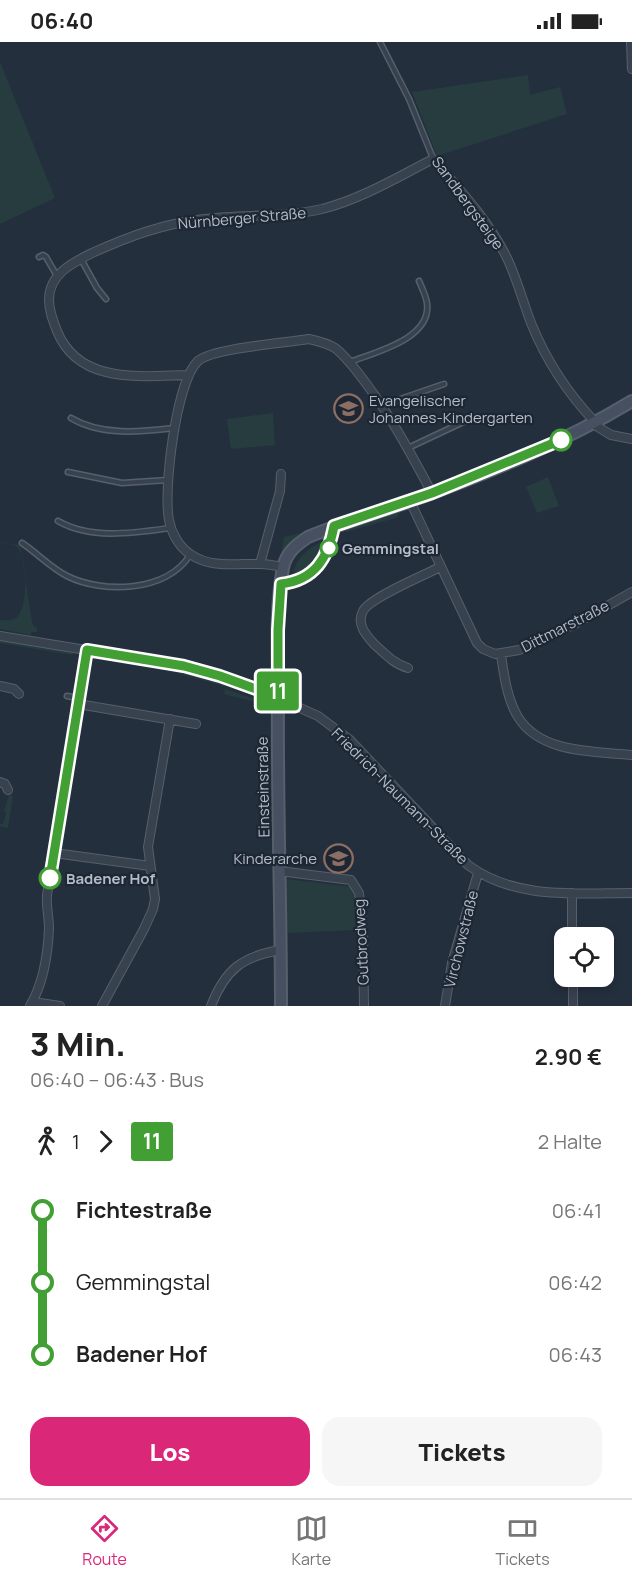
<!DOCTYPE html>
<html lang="de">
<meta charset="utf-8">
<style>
:root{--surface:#fff;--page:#f6f6f6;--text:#222;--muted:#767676;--line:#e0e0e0;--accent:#db2777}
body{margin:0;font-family:Manrope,sans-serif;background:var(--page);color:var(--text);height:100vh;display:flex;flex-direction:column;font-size:22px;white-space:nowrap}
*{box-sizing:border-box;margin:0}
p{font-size:20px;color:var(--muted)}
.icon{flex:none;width:33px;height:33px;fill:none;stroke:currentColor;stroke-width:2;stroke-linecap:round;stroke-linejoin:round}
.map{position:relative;height:964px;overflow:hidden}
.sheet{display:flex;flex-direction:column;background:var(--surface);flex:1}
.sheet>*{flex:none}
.badge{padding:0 12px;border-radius:4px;font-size:21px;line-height:39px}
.controls{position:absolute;left:554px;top:885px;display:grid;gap:12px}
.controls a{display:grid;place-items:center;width:60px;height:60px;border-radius:12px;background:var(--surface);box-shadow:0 3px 9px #0003;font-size:30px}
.map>.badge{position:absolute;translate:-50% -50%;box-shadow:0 0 0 3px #fff}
.legs{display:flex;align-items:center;gap:9px;height:66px;padding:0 30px;font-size:20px}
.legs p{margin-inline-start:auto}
.head{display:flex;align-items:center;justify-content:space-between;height:102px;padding:0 30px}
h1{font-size:33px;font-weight:800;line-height:45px}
.action{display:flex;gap:12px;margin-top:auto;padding:12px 30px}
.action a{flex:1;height:69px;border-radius:18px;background:var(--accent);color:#fff;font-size:24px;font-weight:800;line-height:69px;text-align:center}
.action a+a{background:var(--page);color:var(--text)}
ul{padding:0 30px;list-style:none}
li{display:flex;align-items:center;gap:21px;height:72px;font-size:22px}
li i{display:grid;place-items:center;width:9px;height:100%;margin:0 8px;background:currentColor}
li i::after{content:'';width:15px;height:15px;margin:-8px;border:4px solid;border-radius:50%;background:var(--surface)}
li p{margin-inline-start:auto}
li:first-child i{background:linear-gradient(#0000 50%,currentColor 0)}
li:last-child i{background:linear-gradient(currentColor 50%,#0000 0)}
.status{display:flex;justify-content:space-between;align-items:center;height:42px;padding:0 30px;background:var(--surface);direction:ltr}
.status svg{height:16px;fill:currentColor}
.dock{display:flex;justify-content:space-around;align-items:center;height:84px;border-top:2px solid var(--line);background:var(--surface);font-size:16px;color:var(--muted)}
.dock a{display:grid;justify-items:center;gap:3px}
.dock .current{color:var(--accent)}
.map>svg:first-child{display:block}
.green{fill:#263c3f}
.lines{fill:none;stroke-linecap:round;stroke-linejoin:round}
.lane-casing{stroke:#565f6c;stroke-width:7}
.street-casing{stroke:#565f6c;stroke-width:10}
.secondary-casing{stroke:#565f6c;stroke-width:14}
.lane{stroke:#38414e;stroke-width:4}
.street{stroke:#38414e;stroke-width:8}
.secondary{stroke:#465061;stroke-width:10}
.line-1-casing{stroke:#fff;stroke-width:14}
.line-1{stroke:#429f34;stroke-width:9}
.stop-1-dot{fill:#fff;stroke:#429f34;stroke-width:3}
.labels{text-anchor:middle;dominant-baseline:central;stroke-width:4.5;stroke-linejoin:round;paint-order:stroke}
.street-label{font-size:15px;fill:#b4bcc9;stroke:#1d2633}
.poi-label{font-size:15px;fill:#b4bcc9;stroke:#1d2633;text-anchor:start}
.stop-label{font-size:15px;font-weight:bold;fill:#b4bcc9;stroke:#1d2633;text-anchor:start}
</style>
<div class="status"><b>06:40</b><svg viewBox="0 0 49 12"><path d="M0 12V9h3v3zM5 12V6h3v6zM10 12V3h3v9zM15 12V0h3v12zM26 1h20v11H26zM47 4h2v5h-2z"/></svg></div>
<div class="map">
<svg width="632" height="964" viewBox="0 0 632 964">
<rect width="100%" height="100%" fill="#242f3e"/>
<!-- green -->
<path class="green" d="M0 20 55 156 0 182Z
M528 33 530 53 560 45 567 72 437 114 412 50Z
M273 371 275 403 231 407 227 377Z
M548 435 559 464 537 471 526 445Z
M398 471V475L346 490 345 488Z
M306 490 289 504 280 517 284 495Z
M321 500C325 512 311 525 302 531L293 530C297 516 308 506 321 500Z
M0 501 19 503 21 508 32 580 34 584 37 586V590H32L30 593 0 587V578C4 578 10 579 14 577 29 571 28 515 17 505 14 502 3 502 0 501Z
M0 598 72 610 73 613 0 601Z
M170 626 247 648 246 650 169 629Z
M225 647 261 659 265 666 255 660 224 652Z
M9 753 13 754 8 786 0 784V782H3L6 771 4 769Z
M287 837 353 845 356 888 287 891Z"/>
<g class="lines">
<defs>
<path id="lane" d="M380 0 409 57 433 116
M39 215 43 213 46 215 57 234
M81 217 97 246 106 257
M350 320C375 310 432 297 427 261 426 254 422 246 419 239
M383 363 444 342
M71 376C101 394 140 390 174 386
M408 406 474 375
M68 430 122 441 168 438
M58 479C91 498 134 491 170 486
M22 501C37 511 51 526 67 534 103 552 167 550 190 513
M282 542C314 538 327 516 333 487
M67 654 78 656"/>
<path id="street" d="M631 0 632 27
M188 333C141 334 79 343 57 289 53 279 49 269 49 258 49 232 72 221 92 211 130 194 162 182 204 177 243 172 283 176 322 167 361 157 398 135 433 117 460 148 489 179 507 216 517 237 523 260 531 281 546 318 568 352 596 381
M593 382 611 393 632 397
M410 459 477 601 483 607 495 612 519 608 577 581 632 550
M260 522 280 449 281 432
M283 525C276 524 268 522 261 522 238 521 211 527 190 512 179 505 171 490 169 478 163 449 176 339 198 319 213 306 286 301 309 297 318 299 327 301 335 306 348 316 358 331 368 344 393 378 412 414 432 451
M0 594 184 624 220 634 271 653 318 674 350 698 468 823C515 858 576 851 632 851
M501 613C504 633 507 657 518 675 541 712 594 709 632 713
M408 626C394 622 385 612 374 602 366 593 356 582 363 569 369 556 425 533 440 525
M0 644 14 647 19 652
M78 662 196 682
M0 740 5 742 8 748
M54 811 150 824
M279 829 351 838 359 851 363 891 364 964
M572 851V896
M573 934V964
M33 960 60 964
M30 964C43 942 48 911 49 886 49 875 46 864 47 853L88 608
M102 964 144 887 153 867 155 857 148 805 170 677
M211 964C225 928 242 914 281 908
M445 964 452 921 478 831"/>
<path id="secondary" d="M281 964C281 861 277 757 278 654 278 614 275 565 283 526 286 511 296 503 308 495 342 481 377 471 411 459 487 431 563 401 632 359"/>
</defs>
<!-- lane casing -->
<use href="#lane" class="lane-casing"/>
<!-- street casing -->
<use href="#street" class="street-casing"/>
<!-- secondary casing -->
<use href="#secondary" class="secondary-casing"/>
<!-- lane -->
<use href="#lane" class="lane"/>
<!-- street -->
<use href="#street" class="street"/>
<!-- secondary -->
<use href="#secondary" class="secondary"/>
</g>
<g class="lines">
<defs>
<path id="line-1" d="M50 836 87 608 184 624 220 634 278 655V588L281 542C315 538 328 516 334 484L432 451 561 398"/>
</defs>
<!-- line-1 casing -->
<use href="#line-1" class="line-1-casing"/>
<!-- line-1 -->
<use href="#line-1" class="line-1"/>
</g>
<!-- icons -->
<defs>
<symbol id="school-ring" viewBox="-11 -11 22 22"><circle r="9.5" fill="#1d2633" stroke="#8d6e63" stroke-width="1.5"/><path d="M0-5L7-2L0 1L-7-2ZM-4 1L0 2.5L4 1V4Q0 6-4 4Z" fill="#8d6e63"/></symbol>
</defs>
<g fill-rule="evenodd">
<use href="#school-ring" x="332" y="350" width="33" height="33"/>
<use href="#school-ring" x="322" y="800" width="33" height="33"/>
</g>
<!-- markers -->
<g class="stop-1-dot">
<circle cx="561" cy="398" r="10"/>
<circle cx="329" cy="506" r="8"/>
<circle cx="50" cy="836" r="10"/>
</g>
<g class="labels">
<!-- street labels -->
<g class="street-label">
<text transform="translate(468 161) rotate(54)">Sandbergsteige</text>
<text transform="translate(242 176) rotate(-5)">Nürnberger Straße</text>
<text transform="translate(565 584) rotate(-27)">Dittmarstraße</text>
<text transform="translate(263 745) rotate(-91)">Einsteinstraße</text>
<text transform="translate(400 754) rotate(45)">Friedrich-Naumann-Straße</text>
<text transform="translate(461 897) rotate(-76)">Virchowstraße</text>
<text transform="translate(361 900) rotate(-93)">Gutbrodweg</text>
</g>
<!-- poi labels -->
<g class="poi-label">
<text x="369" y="358">Evangelischer<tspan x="369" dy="17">Johannes-Kindergarten</tspan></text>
<text x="317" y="816" text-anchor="end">Kinderarche</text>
</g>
<!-- stop labels -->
<g class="stop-label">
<text x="342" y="506">Gemmingstal</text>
<text x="66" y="836">Badener Hof</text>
</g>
</g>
</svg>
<div class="controls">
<a><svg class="icon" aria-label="locate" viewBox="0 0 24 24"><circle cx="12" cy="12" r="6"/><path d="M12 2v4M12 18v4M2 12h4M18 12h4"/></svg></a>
</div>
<b class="badge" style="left:278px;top:649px;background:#429f34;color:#fff">11</b>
</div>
<section class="sheet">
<div class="head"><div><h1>3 Min.</h1><p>06:40 – 06:43 · Bus</p></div><b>2.90 €</b></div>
<div class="legs"><svg class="icon" aria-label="walk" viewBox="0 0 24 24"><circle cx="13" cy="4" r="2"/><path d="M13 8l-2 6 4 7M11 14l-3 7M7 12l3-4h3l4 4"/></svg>1<svg class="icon" aria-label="forward" viewBox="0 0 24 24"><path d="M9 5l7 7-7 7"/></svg><b class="badge" style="background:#429f34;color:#fff">11</b><p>2 Halte</p></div>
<ul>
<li><i style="color:#429f34"></i><b>Fichtestraße</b><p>06:41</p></li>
<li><i style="color:#429f34"></i><span>Gemmingstal</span><p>06:42</p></li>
<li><i style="color:#429f34"></i><b>Badener Hof</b><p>06:43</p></li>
</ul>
<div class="action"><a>Los</a><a>Tickets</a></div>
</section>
<nav class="dock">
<a class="current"><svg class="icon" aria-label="directions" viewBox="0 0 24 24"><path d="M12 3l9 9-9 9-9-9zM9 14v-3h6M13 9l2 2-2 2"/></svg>Route</a>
<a><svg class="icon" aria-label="map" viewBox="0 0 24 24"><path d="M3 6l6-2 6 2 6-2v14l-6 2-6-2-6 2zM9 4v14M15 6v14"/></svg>Karte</a>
<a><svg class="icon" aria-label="tickets" viewBox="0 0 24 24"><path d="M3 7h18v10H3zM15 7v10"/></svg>Tickets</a>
</nav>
